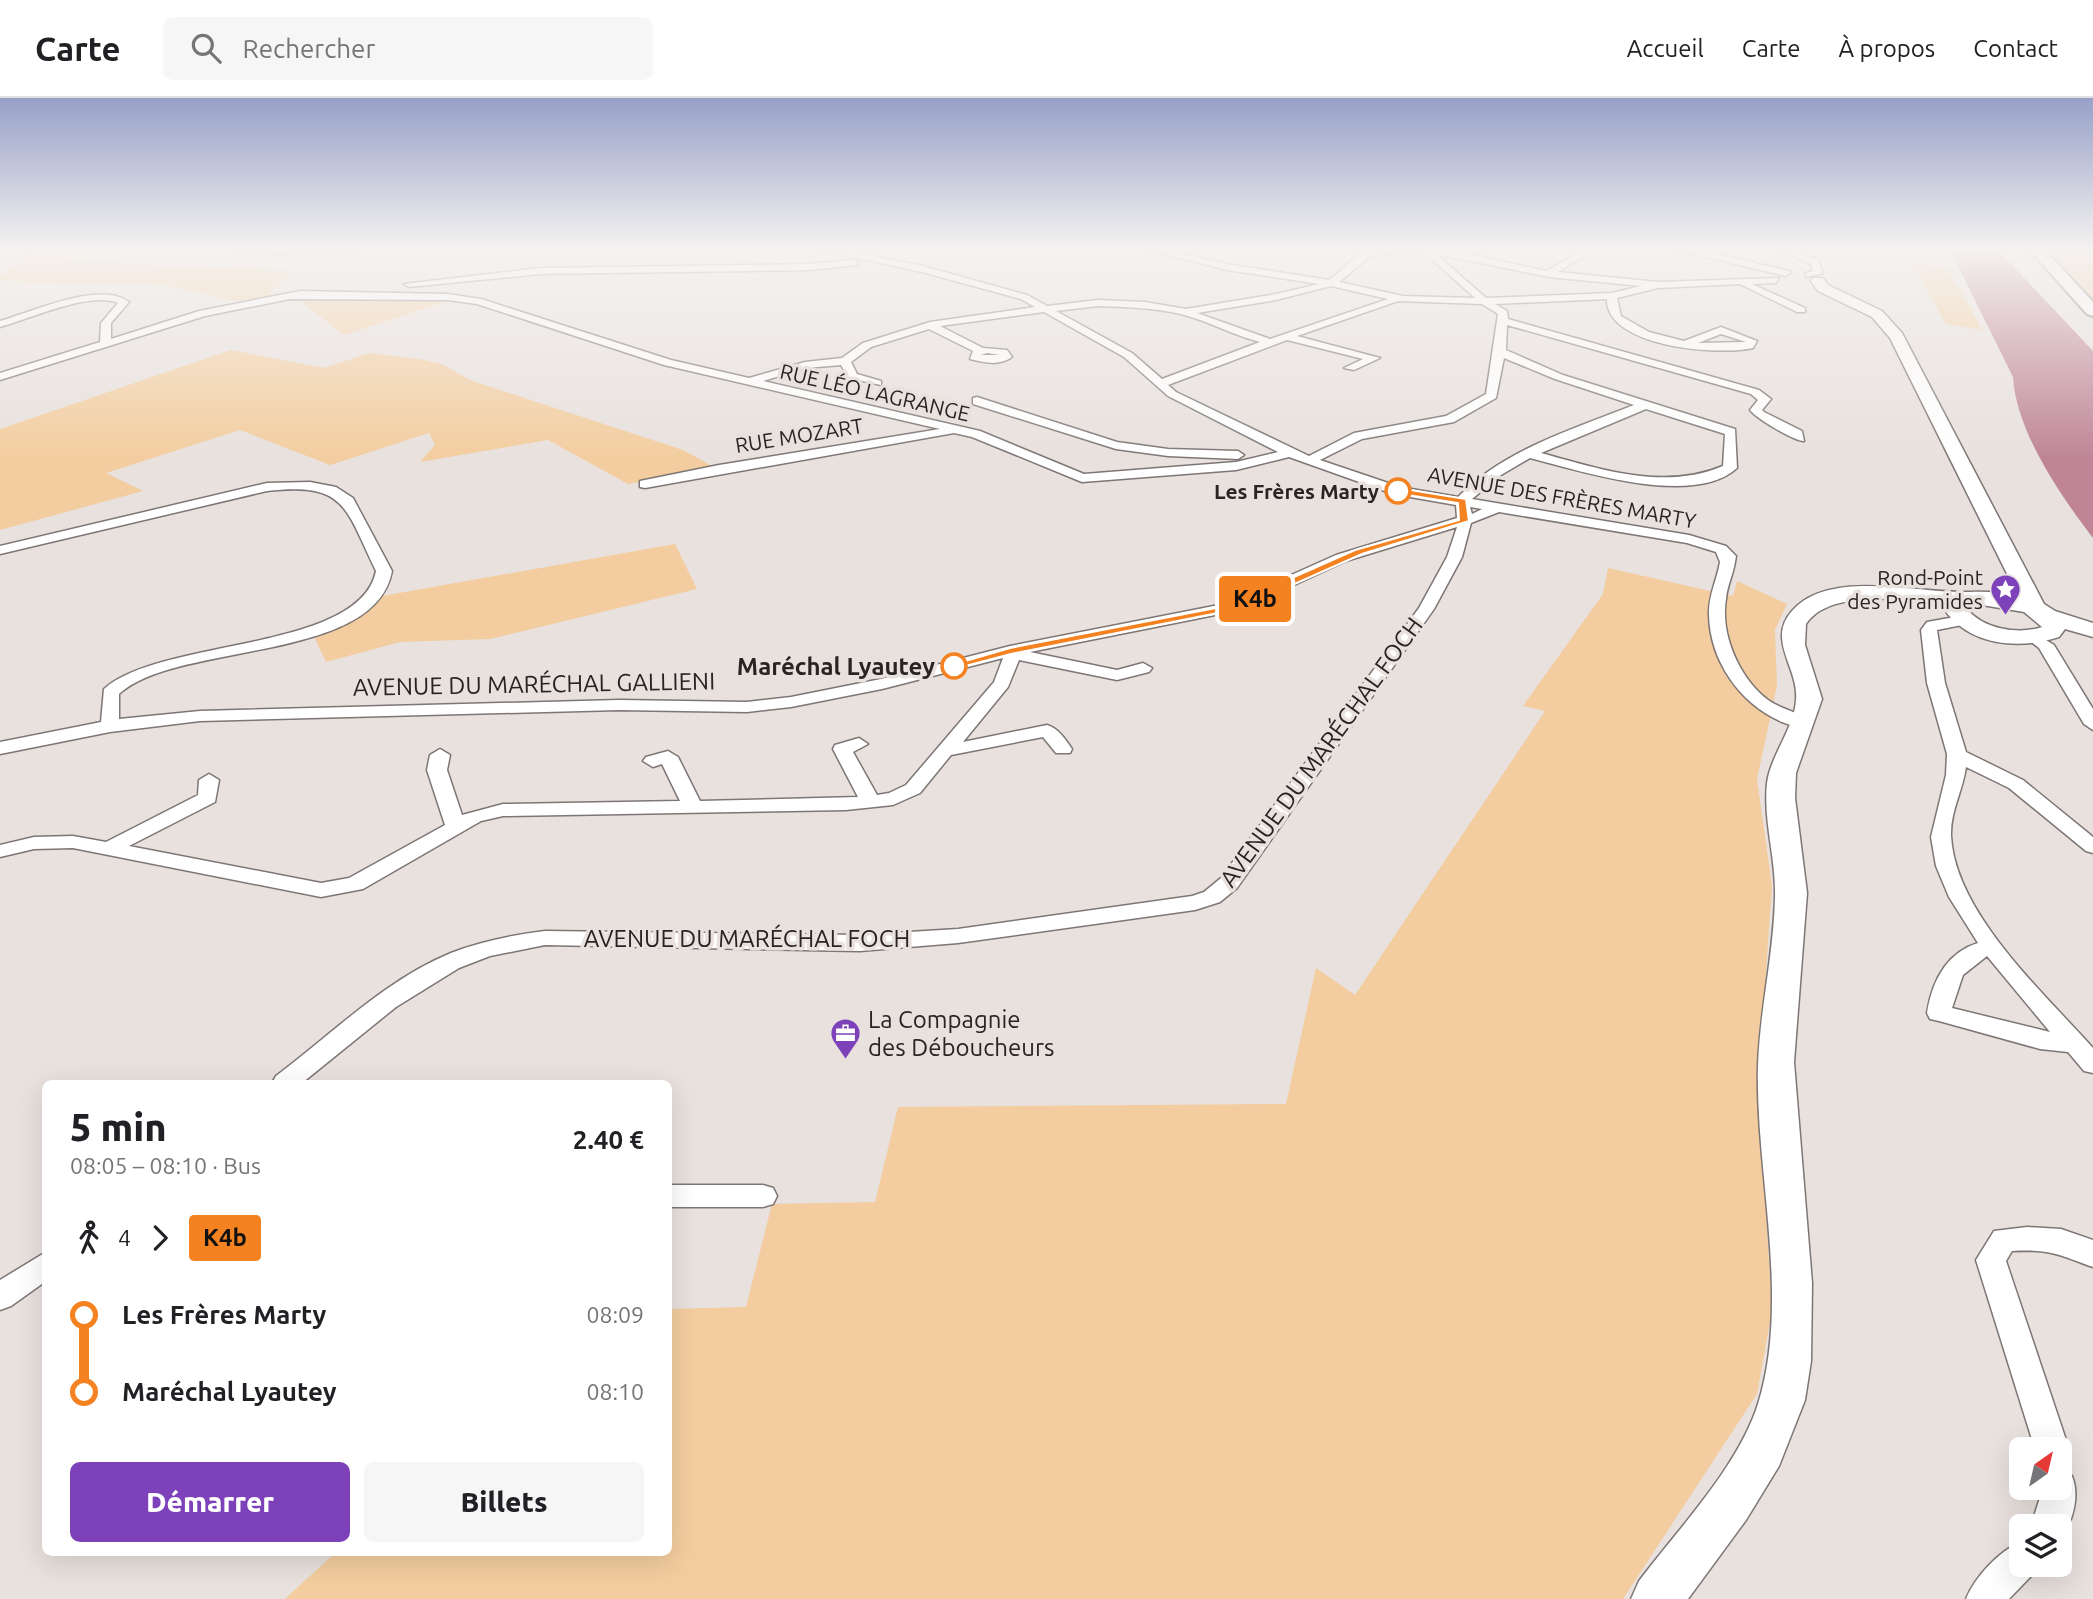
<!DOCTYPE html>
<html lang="fr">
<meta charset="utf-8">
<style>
:root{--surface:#fff;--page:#f6f6f6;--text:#202124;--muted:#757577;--line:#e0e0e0;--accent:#7d42b9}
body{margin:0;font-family:Ubuntu,sans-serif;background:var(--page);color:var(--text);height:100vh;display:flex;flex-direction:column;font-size:26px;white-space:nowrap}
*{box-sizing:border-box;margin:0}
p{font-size:23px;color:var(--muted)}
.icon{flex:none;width:38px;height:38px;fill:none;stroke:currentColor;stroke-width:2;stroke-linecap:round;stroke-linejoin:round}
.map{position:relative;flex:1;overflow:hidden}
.panel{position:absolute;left:42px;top:982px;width:630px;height:476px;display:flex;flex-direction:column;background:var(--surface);border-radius:10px;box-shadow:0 7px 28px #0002}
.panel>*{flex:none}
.badge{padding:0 14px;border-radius:5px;font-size:24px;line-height:46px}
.needle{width:46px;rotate:34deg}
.tools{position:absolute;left:2009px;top:1339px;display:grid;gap:14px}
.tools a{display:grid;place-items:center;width:63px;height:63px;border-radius:10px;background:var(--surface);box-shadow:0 7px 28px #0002;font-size:35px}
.map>.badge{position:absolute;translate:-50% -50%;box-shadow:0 0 0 4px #fff}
.legs{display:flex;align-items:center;gap:10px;height:77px;padding:0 28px;font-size:23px}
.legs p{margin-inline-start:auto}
.headline{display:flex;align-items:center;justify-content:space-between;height:119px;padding:0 28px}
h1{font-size:38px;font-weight:800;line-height:52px}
.button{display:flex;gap:14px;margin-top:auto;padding:14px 28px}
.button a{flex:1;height:80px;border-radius:10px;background:var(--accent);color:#fff;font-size:28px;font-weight:800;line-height:80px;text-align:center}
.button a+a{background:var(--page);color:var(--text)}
ul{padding:0 28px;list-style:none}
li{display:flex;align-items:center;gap:24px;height:77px;font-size:26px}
li i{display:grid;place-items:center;width:10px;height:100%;margin:0 9px;background:currentColor}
li i::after{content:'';width:18px;height:18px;margin:-9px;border:5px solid;border-radius:50%;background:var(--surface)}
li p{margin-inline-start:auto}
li:first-child i{background:linear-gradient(#0000 50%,currentColor 0)}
li:last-child i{background:linear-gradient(currentColor 50%,#0000 0)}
header{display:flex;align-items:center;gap:42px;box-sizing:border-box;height:98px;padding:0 35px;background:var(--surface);border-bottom:2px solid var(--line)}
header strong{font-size:33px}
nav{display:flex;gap:38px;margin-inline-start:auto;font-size:24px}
.search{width:490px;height:63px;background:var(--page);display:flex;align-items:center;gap:18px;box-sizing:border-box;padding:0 24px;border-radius:10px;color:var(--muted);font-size:26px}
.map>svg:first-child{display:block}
.green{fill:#f3cd9f}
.water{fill:#bf8597}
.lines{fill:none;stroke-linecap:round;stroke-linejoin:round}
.minor-casing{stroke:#7d7674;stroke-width:3}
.secondary-casing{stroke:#7d7674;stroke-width:3}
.primary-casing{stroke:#7d7674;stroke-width:4}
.minor{fill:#fff;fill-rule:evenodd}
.secondary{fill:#fff;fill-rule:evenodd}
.primary{fill:#fff;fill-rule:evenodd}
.line-1{fill:#f58220;stroke:#fff;stroke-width:2}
.stop-1-dot{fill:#fff;stroke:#f58220;stroke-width:3.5}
.labels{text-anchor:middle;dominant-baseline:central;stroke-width:7;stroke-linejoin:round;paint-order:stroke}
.far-street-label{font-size:21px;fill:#272423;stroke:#e8e1de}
.far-stop-label{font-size:21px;font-weight:bold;fill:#272423;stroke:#e8e1de;text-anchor:end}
.far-poi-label{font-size:21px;fill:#272423;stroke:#e8e1de;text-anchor:end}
.stop-label{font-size:24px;font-weight:bold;fill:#272423;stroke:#e8e1de;text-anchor:end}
.street-label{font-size:24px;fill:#272423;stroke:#e8e1de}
.poi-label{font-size:24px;fill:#272423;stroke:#e8e1de;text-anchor:start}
</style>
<header>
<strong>Carte</strong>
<div class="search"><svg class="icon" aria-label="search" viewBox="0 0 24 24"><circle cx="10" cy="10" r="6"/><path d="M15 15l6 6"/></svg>Rechercher</div>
<nav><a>Accueil</a><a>Carte</a><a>À propos</a><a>Contact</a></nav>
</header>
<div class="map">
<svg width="2093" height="1501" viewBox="0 0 2093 1501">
<rect width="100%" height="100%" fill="#e8e1de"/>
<!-- green -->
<path class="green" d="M2047 150H2093V200Z
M24 155 147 167 293 173 265 200 236 203 163 187 0 183V178L18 167Z
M1911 165 1947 169C1957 191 1973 208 1981 232L1946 226Z
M440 200H457L344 237 300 203Z
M231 252 324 270 369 255 419 261 442 266 470 282 683 352 714 369 628 386 548 342 420 364 435 347 429 335 330 367 240 332 106 375 143 393 0 432V331Z
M675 446 697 491 490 541 400 544 326 564 312 534 359 517 382 498Z
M1608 470 1733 498 1737 483 1787 506 1775 532 1777 588 1757 681 1772 788 1758 990 1772 1213 1757 1296 1623 1501H285L336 1454H668L669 1211 746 1209 772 1106 875 1104 898 1009 1286 1006 1316 870 1355 897 1545 613 1523 608 1603 496Z"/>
<!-- water -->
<path class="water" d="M1949 150H1996L2093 253V440C2060 397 2016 333 2013 279Z"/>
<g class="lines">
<defs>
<path id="minor" d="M212 150H399L282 156Z
M812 150H830L923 168 1027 197 1047 208 1098 202 1145 204 1186 211 1276 196 1319 186 1227 172 1140 150H1156L1227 166 1329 182C1342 174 1352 159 1367 153 1408 136 1503 165 1547 173L1575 156V150H1583L1582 159 1558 174 1658 184 1779 180 1776 185 1752 186 1805 210V214H1797L1740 186 1658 190 1617 200 1621 218 1649 234 1684 243 1721 229 1757 243 1753 250C1718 258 1606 249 1607 201L1495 206 1507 213 1508 221 1759 292 1771 301 1762 312 1764 314 1802 333 1804 343C1796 344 1757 321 1750 312L1758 302 1751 296 1507 227 1506 252 1563 277 1735 331 1737 370C1694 410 1580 373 1530 360L1501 377 1472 401 1689 437 1726 448 1736 458 1735 464C1733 477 1727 488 1726 501 1720 536 1739 580 1768 602 1780 611 1801 614 1810 625L1808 629C1798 631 1791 627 1782 624 1740 606 1710 563 1709 517 1708 498 1717 482 1720 464L1716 454 1687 445 1499 414 1471 425 1462 459 1434 511 1237 790 1220 804 1195 812 958 845 860 853 545 847 490 858 459 870 396 909 302 985H272L276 978C332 936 385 882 451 855 481 843 513 837 545 833L860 837 958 831 1192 798 1204 794 1221 780 1419 510 1447 459 1457 429 1346 463 1240 512 1030 554 1117 572 1143 565 1152 570 1149 574 1117 582 1019 562 1008 589 963 644 1047 627C1058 630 1066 642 1072 651L1070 655H1056L1043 639 951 657 920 695 893 707 846 712 503 718 481 723 363 791 321 799 73 750 34 751 0 759V747L34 739 73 738 106 744 198 697 199 682 209 676 219 682 215 704 129 748 321 785 349 780 445 727 427 672 430 657 440 651 450 657 447 672 462 717 503 706 680 703 662 666 653 669 643 663 646 659 668 653 678 659 700 703 858 699 833 651 835 647 859 640 868 646 853 654 877 697 889 695 906 687 994 584 1003 560 882 591 791 609 747 614 619 612 200 623 110 634 0 656V644L101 624 104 591C160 540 360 554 376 473 345 410 347 384 267 393L0 456V448L267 385 310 384 336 389 353 400 392 473C375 566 176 543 119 596V621L200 613 619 602 747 604 791 599 881 581 1010 548 1229 505 1336 457 1457 420 1456 407 1393 396 1289 359 1236 372 1082 384 972 339 954 335 645 390 640 389V383L719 367 940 331 664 267 477 206 448 202 290 201 205 218 0 282V275L100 244 101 225 118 205C89 193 30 221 0 229V223C32 214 101 182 129 204L111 225V241L199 213 300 193 448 196 481 201 671 262 749 280 805 264 842 260 863 245 930 224 1035 209 1021 201 922 174ZM1402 153 1424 154 1475 200 1403 198 1339 184 1369 159ZM1436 156 1549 179 1641 188 1612 195 1486 200ZM1331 188 1388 201 1270 241 1197 215 1276 202ZM1398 203 1482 206 1498 216 1486 296 1446 318 1354 335 1309 358 1176 294 1168 287 1287 242 1363 261 1344 270 1354 272 1380 260 1297 238ZM1098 208C1126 209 1154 210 1181 216 1208 223 1233 237 1260 244L1162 281 1132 255 1056 213ZM1044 214 1124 259 1168 298 1278 354 1236 364 1084 376 980 333 763 283 806 270 841 267 849 280 881 287V283L857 276 851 264 871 249 929 231 973 253 970 261C986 265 999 268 1012 259L1007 252 983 250 940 228ZM1721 236 1746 244 1698 245ZM987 255 1000 257H981ZM1504 260 1555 281 1634 307C1574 331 1505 351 1458 399L1400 389 1320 362 1362 341 1454 324 1496 300ZM1646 311 1725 336 1723 368C1664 393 1600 371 1541 355ZM1470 409 1482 411 1472 416Z
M1774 150H1786L1818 162 1823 175 1806 179V175L1813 173 1811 166Z
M855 162 858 167 810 172 540 176 409 189 404 186 540 170 810 166Z
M977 299 1117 344 1168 351 1238 353 1244 357 1238 361 1168 358 1116 351 973 306V300Z
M1966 517 1972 519V525L1937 532 1945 585 1966 654 2023 682 2093 739V755L2086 753 2009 690 1966 669C1963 692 1950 714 1951 738 1955 815 2044 895 2093 950V975L2084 973 2068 954 2040 951 1939 923 1930 921 1927 915C1932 884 1946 855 1978 845L1949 799 1936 768 1931 739 1946 677 1947 656 1927 585 1921 532 1927 524ZM1987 858 2050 934 1952 910 1963 877Z
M2033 534 2054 547 2093 611V632L2084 626 2039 550 2025 539Z
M668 1087H763L773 1090 777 1098 773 1106 763 1109H668Z
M2027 1129 2061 1131 2093 1142V1169C2059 1157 2052 1151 2012 1153L2006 1163 2069 1351 2060 1364V1351H2035L1976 1162 1994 1133Z
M46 1154V1183L11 1208 0 1212V1182Z
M2060 1373 2072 1378C2080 1397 2073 1425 2060 1440V1428H2031L2043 1390H2060Z
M2021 1444V1466H2037L2034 1475 2009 1501H1966C1975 1479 1999 1453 2021 1444Z"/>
<path id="secondary" d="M1669 150H1693L1792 174 1785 178Z
M1813 180H1823L1828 187 1882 213 1902 235 2044 506 2055 513 2093 525V539L2065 531 2059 539C2019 552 1969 548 1944 511L1946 505C1910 502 1829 490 1806 526L1805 547 1822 601 1796 675 1795 700 1807 795 1794 964 1812 1185 1811 1263 1805 1302 1779 1368 1746 1422 1688 1501H1631L1639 1483C1679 1430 1738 1369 1758 1306 1791 1200 1755 1076 1758 967 1760 910 1774 855 1775 798 1776 760 1763 723 1767 685 1771 656 1794 631 1796 602 1799 570 1766 542 1792 513 1829 470 1920 496 1969 494 1986 493 2001 494 2018 498L1890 240 1872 219 1818 193 1811 183ZM1976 506 2024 514 2042 529C2018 537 1983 531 1967 511Z"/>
<path id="primary" d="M2028 150H2043L2093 204V218L2087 216Z"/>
</defs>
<!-- minor casing -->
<use href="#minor" class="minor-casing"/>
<!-- secondary casing -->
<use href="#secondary" class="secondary-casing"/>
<!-- primary casing -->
<use href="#primary" class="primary-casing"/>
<!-- minor -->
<use href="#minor" class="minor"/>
<!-- secondary -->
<use href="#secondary" class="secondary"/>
<!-- primary -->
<use href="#primary" class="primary"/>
</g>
<!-- sky -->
<linearGradient id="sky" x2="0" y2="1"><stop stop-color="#97a1c8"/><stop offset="0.42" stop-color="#f5f2f0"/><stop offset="1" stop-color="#f5f2f0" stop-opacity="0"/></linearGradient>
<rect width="2093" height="360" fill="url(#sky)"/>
<!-- line-1 -->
<path class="line-1" d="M1398 390 1466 401 1469 423 1362 456 1238 511 1011 556 954 571 948 568 1010 550 1231 507 1355 452 1459 422 1458 405 1395 395Z"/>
<!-- icons -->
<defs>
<symbol id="sight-pin" viewBox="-11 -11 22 30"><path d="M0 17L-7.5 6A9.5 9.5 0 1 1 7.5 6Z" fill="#7d42b9" stroke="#e8e1de"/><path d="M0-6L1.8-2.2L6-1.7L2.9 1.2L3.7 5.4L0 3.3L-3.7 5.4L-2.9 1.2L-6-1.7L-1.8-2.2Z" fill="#fff"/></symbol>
<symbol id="office-pin" viewBox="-11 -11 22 30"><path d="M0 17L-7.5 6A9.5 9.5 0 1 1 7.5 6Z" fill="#7d42b9" stroke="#e8e1de"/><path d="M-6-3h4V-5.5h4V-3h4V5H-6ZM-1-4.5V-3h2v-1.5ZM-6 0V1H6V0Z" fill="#fff"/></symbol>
</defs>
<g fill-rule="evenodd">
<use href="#sight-pin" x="1988" y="474" width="35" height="47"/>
<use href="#office-pin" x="828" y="918" width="35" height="47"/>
</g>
<!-- markers -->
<g class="stop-1-dot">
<circle cx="1398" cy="393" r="12"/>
<circle cx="954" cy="568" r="12"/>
</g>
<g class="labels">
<!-- far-street labels -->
<g class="far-street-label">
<text transform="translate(875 294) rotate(13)">RUE LÉO LAGRANGE</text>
<text transform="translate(799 337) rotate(-9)">RUE MOZART</text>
<text transform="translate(1562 399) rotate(10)">AVENUE DES FRÈRES MARTY</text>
</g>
<!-- far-stop labels -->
<g class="far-stop-label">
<text x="1379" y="393">Les Frères Marty</text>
</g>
<!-- far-poi labels -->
<g class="far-poi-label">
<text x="1983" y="479">Rond-Point<tspan x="1983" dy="24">des Pyramides</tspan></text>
</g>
<!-- stop labels -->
<g class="stop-label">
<text x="935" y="568">Maréchal Lyautey</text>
</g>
<!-- street labels -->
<g class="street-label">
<text transform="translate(534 586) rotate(-1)">AVENUE DU MARÉCHAL GALLIENI</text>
<text transform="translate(1321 654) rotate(-54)">AVENUE DU MARÉCHAL FOCH</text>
<text x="747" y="840">AVENUE DU MARÉCHAL FOCH</text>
</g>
<!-- poi labels -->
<g class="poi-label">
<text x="868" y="921">La Compagnie<tspan x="868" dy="28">des Déboucheurs</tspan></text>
</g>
</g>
</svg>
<div class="tools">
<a><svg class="needle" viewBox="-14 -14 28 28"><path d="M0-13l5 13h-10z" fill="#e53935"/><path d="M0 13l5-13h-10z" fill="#757577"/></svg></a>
<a><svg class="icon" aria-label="layers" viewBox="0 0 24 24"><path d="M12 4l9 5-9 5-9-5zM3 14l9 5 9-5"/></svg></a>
</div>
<b class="badge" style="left:1255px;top:501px;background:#f58220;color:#111">K4b</b>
<section class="panel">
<div class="headline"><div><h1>5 min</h1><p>08:05 – 08:10 · Bus</p></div><b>2.40 €</b></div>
<div class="legs"><svg class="icon" aria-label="walk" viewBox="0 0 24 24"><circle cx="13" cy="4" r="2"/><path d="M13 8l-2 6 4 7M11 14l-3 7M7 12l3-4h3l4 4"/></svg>4<svg class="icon" aria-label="forward" viewBox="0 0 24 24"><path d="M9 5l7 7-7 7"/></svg><b class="badge" style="background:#f58220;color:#111">K4b</b></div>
<ul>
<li><i style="color:#f58220"></i><b>Les Frères Marty</b><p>08:09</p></li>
<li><i style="color:#f58220"></i><b>Maréchal Lyautey</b><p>08:10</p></li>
</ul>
<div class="button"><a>Démarrer</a><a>Billets</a></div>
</section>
</div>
